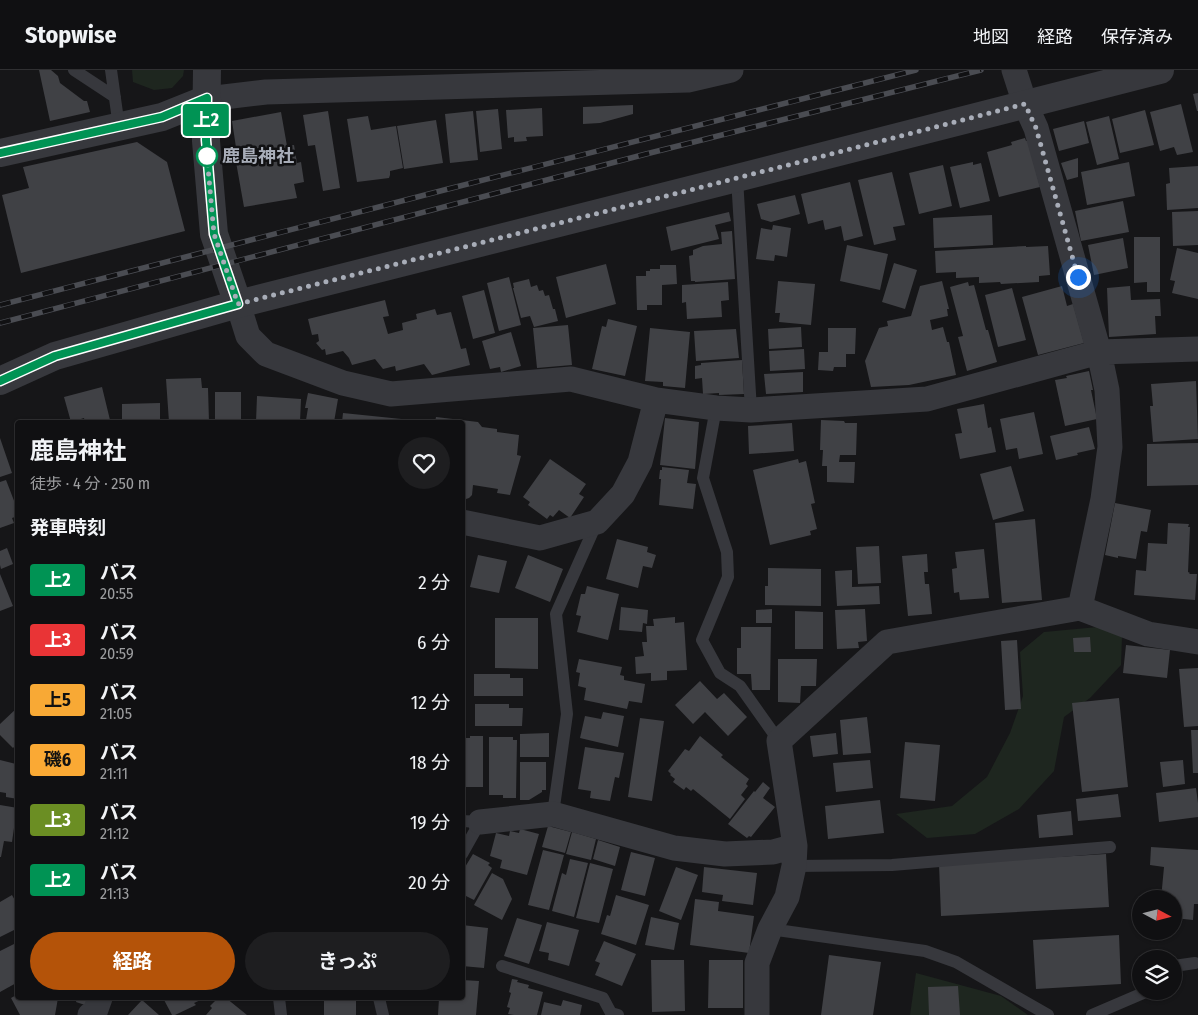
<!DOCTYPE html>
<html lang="ja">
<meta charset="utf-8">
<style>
:root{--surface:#101012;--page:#1e1e20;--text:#f1f3f6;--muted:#9c9d9f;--line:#303032;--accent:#b45309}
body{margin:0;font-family:"Fira Sans Condensed","Noto Sans JP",sans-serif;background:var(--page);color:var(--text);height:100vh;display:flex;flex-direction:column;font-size:19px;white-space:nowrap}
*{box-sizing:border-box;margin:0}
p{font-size:16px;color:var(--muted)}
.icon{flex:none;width:28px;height:28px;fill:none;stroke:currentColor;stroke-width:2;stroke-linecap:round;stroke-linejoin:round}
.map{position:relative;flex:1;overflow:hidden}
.details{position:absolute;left:15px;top:350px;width:450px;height:580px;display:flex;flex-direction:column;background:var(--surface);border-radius:5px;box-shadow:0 1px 4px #0004,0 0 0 1px var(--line)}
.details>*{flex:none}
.badge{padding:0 10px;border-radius:4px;font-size:18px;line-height:32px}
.needle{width:32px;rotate:97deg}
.controls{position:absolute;left:1132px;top:820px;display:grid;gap:10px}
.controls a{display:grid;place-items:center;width:50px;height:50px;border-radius:50%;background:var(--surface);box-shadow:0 1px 4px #0004,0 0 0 1px var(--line);font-size:25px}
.you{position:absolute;width:25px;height:25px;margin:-12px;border:4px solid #fff;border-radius:50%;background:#1a73e8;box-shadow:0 0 0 8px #1a73e833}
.map>.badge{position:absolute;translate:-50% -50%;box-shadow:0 0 0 2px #fff}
h2{padding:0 15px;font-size:19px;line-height:45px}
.round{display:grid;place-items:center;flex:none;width:52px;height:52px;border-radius:26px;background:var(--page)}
.overview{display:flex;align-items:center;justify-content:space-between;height:85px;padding:0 15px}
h1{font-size:24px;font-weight:700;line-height:38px}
.cta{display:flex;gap:10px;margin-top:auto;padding:10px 15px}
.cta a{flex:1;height:58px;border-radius:30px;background:var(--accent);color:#fff;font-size:20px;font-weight:700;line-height:58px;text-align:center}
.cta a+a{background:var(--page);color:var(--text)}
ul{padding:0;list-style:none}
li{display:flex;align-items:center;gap:15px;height:60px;padding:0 15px}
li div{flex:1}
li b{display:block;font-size:19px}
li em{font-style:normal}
li .badge{min-width:55px;font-weight:700;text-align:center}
header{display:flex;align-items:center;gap:30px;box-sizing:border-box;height:70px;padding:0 25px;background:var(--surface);border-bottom:1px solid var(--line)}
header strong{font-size:24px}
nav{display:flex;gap:28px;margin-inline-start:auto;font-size:18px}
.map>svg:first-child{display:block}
.green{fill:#1e261f}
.building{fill:#404145}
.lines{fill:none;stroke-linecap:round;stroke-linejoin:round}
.service{stroke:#37383d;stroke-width:12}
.minor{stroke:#37383d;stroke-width:25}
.tertiary{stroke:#37383d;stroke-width:28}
.rail-casing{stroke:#4a4c52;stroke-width:5.5}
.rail{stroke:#111113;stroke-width:4;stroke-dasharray:11;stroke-linecap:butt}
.line-casing{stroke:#fff;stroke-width:11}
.line{stroke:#009354;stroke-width:8}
.walk{stroke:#a8adb8;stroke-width:5;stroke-dasharray:0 9}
.stop-dot{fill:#fff;stroke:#009354;stroke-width:2.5}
.labels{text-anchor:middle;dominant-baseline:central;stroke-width:5;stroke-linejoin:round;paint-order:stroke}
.stop-label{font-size:18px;font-weight:bold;fill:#a8adb8;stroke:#111113;text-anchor:start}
</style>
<header>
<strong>Stopwise</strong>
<nav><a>地図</a><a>経路</a><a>保存済み</a></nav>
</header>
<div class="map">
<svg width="1198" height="945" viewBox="0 0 1198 945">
<rect width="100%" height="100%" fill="#161618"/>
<!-- green -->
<path class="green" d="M132 0H184L183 6 172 18 154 20 133 12Z
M1098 557 1122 566 1121 595 1090 628 1064 647 1054 701 1019 739 975 764 927 768 896 744 952 736 987 707 1010 663 1023 626 1020 582 1044 562Z
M916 903 1001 926 1028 945H910Z"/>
<!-- building -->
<path class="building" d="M39 0H51L58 6 60 13 84 31H87L90 42 50 51Z
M1198 23V41H1197L1193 24Z
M1181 34 1193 82 1177 85 1174 77 1160 81 1150 42Z
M633 35V44L600 53 583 54V37Z
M542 38 543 66 526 67 527 71 514 72V67L508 68 506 40Z
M498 39 502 79 480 82 476 41Z
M1145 40 1154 75 1120 83 1112 49Z
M328 41 340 118 323 121 315 75 308 76 303 45Z
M473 41 478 90 450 93 445 44Z
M281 42 287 76 294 75 297 93 301 92 304 112 294 114 297 128 244 137 236 92 248 90 247 82 237 84 232 51Z
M368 46 371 60 396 56 403 98 390 101V105L389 108 357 112 347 49Z
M1109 46 1119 89 1097 95 1086 52Z
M436 50 443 93 404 99 397 56Z
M1084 51 1089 73 1059 81 1053 59Z
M1025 68 1026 71H1028L1040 117 999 127 987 82 1012 75 1011 72Z
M137 72 167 92 185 161 21 203 2 125 29 118 23 97Z
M1078 88V107L1067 110 1061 93Z
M973 92V95L981 93 990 131 960 138 950 97Z
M1129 92 1135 126 1087 135 1081 102Z
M943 95 952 136 919 144 909 103Z
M1198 96V138L1167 140 1166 114 1170 113 1169 98Z
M892 102 905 155 893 157 896 170 874 175 858 110Z
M850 112 863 166 844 171 841 156 825 160 823 150 808 154 801 124Z
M795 125 800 144 771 152 761 149 757 134Z
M1123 131 1129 162 1081 171 1075 141Z
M1198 141V175L1173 176 1172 142Z
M729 142 731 151 715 155 719 169 671 181 666 157Z
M992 145 993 175 934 178 933 148Z
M773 155 791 158 787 187 775 185 774 191 756 189 761 158 772 160Z
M732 161 735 209 695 212V211H691L689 186 693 185V180L703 176 722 174 721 162Z
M1134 167H1160V222H1147V212L1134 213Z
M1123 168 1128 198 1094 205 1088 175Z
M847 175 888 184 880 220 840 211Z
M1026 176V177L1048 176 1050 205 1039 206V212L1001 214 1000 212 979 213V207L956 208V202L936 203 935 181Z
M1177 178 1198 183V229L1172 223 1175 211 1170 210Z
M894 193 917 200 905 239 882 232Z
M606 194 616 234 566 248 556 207Z
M660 195H676L677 214 662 215V235H647V240H637L636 206H646V201H650V199H660Z
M509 207 521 255 499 261 487 213Z
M529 209 531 217 537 215 539 221 543 220 545 226 549 225 553 239H555L558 251 534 257 530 246 521 248 513 218H514L513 213Z
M778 211 815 214 811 255 779 252 780 243H775Z
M942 211 949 239H947L948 246 930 250 932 260 943 257 947 272H949L956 305 909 315 871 317 865 291 879 258 888 256 887 251 911 246 920 216Z
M728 212 729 230 721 231 722 247 687 249 686 232 682 233V215Z
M968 212 969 216 974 215 986 260H988L997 292 967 301 958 267 963 266 950 217Z
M1062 216 1067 236 1073 234 1084 273 1038 285 1022 227Z
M1130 216 1131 230 1160 229 1161 246H1155L1156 264 1109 267 1107 218Z
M1012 218 1026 270 998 277 985 225Z
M484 220 495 263 473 269 462 226Z
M385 230 389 246 383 247 388 264 403 260 402 253 417 249 416 244 435 239 437 245 451 242 461 279 466 278 470 295 432 305 424 294 396 301 395 296 383 299 375 289 352 295 349 288 343 281 326 285 325 279 322 280 316 273 319 271 318 264 312 265 308 249Z
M608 249 637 256 625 306 592 299 602 256 606 257Z
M568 255 572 295 537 298 533 258Z
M801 257 802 277 769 279 768 259Z
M650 258 690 262 685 318 663 316V312L645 311Z
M828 258H856L855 284H846V297H834L833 301 818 300 819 282H828Z
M736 259 739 288 696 291 694 261Z
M511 262 521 296 501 302 500 297 490 299 482 271Z
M804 279 805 299 770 301 769 281Z
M742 290 744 324 719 325V323L703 324 702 308 695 309V296L701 295V293Z
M1089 301 1093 320H1091L1097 349 1065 356 1055 310 1067 308 1066 306Z
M803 302V322L766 324 764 304Z
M201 308 202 318H208L209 352H169L166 309Z
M1196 311 1198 369 1153 372 1150 336H1153L1151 314Z
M102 317 110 350 102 352H93V350L85 352 84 348 71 352 64 327Z
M215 322H241V352H215Z
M308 323 338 329 334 352H316L306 350 308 338H305Z
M257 326 301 329 300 352H256Z
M160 333V352H122V334Z
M984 334 988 358 991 357 996 382 960 389 955 364 962 363 957 339Z
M1034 342 1043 384 1019 389 1017 378 1006 380 1000 349Z
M343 343 421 351V352H342Z
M436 347 478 352 482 357 497 359V362L519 365 517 385 521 386 510 425 497 423 498 419 473 415 472 425 469 428 466 429 462 427V352H435Z
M665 348 699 352 695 399 660 395Z
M821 350 844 351 845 353H857L856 385H840L839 392H855L854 413 827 412V396H822L823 380H820Z
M792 353 794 381 749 384 748 356Z
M1089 357 1095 379 1077 383 1078 385 1056 390 1050 366Z
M0 368 12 403 0 407Z
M1198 373V415L1147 416V374Z
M550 389 586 414 579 424 584 427 570 448 559 440 553 447 550 445 547 449 528 435 530 432 523 427Z
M798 389 799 393 806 391 815 433 811 434 817 459 810 461 811 465 770 475 753 400Z
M1011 396 1024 441 993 450 980 404Z
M662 397 689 400 687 413 696 414 693 439 659 435 661 409H659L660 400H662Z
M6 410 18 441V446L12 448 14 453 0 458V412Z
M1115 433 1151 440 1147 462 1141 461 1136 489 1118 486V488L1105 485Z
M1035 449 1042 530 1002 533 995 453Z
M1168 453 1189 454 1188 457H1190L1188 502 1190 503 1189 504H1197L1195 530 1134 525 1136 500 1146 501 1148 473 1167 474Z
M617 469 648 477 647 482 656 485 652 498 643 496 638 518 606 509Z
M879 476 881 513 858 514 856 477Z
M7 478 13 494 1 499 0 495V481Z
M984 479 989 528 960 530 959 522 954 523 952 499 957 498 955 482Z
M927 484 928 502H924L925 514H929L932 544 908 546 902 486Z
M478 485 507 491 499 523 470 517Z
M528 485 563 499 550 532 515 518Z
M768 498 821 499V536L765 535V516H768Z
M852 500V517L879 516 880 534 837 536 835 501Z
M0 504 13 536 0 541Z
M587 516 619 524 608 570 577 562 581 546 576 545 581 524H585Z
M621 537 648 540 647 554 643 553 642 562 619 560Z
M772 539V553H756V540Z
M865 539 867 571 858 572 859 578 837 579 835 540Z
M795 541 823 542V579H795Z
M675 547V553L684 552 687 600 667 601V610L651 611V603L636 604 635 587 644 586 642 572H647L646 556H654L653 549Z
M495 548H538V599L495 598Z
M741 557H771L770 620H752L751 604H737V578H741Z
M1090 567 1091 582H1074L1073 568Z
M1017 570 1021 639 1005 640 1001 571Z
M1126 575 1170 580 1167 608 1123 603Z
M579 589 622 597 620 605 624 606V610L645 614 642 633 629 631 627 639 584 630 586 618 578 616 580 603 576 602Z
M778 589H817L816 616H801L800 633 778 632Z
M1198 598V656L1184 657 1179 599Z
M474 604H510V608H523V626H474Z
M700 611 717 629 724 623 747 647 728 666 705 642 693 654 675 635Z
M1119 628 1128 717 1082 722 1072 633Z
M475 634H509V638H523L522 656H475Z
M18 637V681L14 677 13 678 0 665V654Z
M603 642 624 646 618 677 580 668 585 646 601 649Z
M867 647 871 683 843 685 840 650Z
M640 648 664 651 652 731 628 727Z
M1191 660H1198V703H1193Z
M549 663V687H520V664Z
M836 663 838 684 813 687 810 666Z
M470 666H483V717H462V668H470Z
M700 666 723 685 721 687 749 709 746 714 748 716 741 725 745 729 730 749 693 719 691 721 686 717 684 720 673 712 675 709 670 705 671 704 668 701 685 679 689 681Z
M489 667H513V670H517L516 728H503V725H489Z
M905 672 940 675 935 731 900 728Z
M585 677 624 683 619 708 615 707 610 731 590 728 591 721 578 719Z
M0 690 16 694 15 700H18V729L6 727V723L0 722Z
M870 690 873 718 836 722 833 693Z
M1183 690 1185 714 1163 717 1160 692Z
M520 692H546V720H542V722L529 730H520Z
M763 712 770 718 763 728 775 737 751 767 749 766 747 768 728 754 754 721 755 722Z
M1196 718 1198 733V747L1159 752 1156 723Z
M1118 724 1121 747 1078 751 1076 729Z
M880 730 884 763 828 769 825 736Z
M0 735 18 738V759L14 758 12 772 4 771 1 787H0Z
M1071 741 1073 765 1039 768 1037 745Z
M548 756 571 762 565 783 542 777Z
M520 759 539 764 527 805 500 798 502 790 490 786 496 763 509 766 510 761 519 763Z
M572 762 596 769 591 790 566 784Z
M598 770 620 777 615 796 593 789Z
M1151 777 1198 780V834H1194L1193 850 1174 848V829H1161L1164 797 1150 795Z
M543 780 564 785 549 840 528 835Z
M631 782 655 788 645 826 621 820Z
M473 784 490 793 488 795 492 798 474 830 462 824V802Z
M1106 784 1109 837 941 846 939 794Z
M570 789 588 793 574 847 552 841 562 803 566 805Z
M590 793 613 799 599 853 576 848Z
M676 797 698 805 681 850 659 841Z
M704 797 757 803 753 835 722 831 723 825 702 822Z
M492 803 503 809 512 829 502 850 474 835Z
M12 825 18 836V858L0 867V832Z
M616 825 649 835 636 875 601 864 607 845 610 846Z
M695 829 719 832 718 841 754 846 749 883 690 875Z
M651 847 679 853 674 880 645 875Z
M517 848 542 855 529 894 504 886Z
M547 852 579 860 569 896 548 890 549 883 539 881Z
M462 855 488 858 484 898 462 896Z
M1119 865 1121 914 1036 919 1033 870Z
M604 871 636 884 622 916 595 905 600 893 595 891Z
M18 872V912L0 922V881Z
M829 885 881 892 873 945H821Z
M651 890H684L685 941 652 942Z
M709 890H743V938H708Z
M512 909 518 910 517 912 529 915 528 918 543 922 537 945H514L508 944 510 938 507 937 511 923 509 922Z
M462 910 479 911 476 945H438L439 928H462Z
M958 916 960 945H929L928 917Z
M18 924V928H58L55 945H20L11 928Z
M77 928H88L85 935 76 932Z
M163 928H205L194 933 196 935 175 945H172Z
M218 928H226L247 945H206L212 938 210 936Z
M324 928H356V945H324Z
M142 930 159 945H128Z
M563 930 582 935 580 945H541L544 932 561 936Z"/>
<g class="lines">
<!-- service -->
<path class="service" d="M74 0 115 27
M111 0 119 57
M737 108 751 340
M716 338 703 408 727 482 728 507 702 570 720 603 740 616 779 671
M553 744 567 644 556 544 597 452
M462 751 480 752 462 784
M794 796 892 795 1110 777
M770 859 925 881 956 892 1048 945
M502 896 603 928 611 943 618 945
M1174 896 1195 893
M279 928 281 945
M379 928 383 945
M1092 945 1148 921"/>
<!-- minor -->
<path class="minor" d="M207 29 266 22 688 10 731 0
M238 234 248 266 266 284 343 313 391 324 571 309 656 330 716 338 751 340 927 329 1099 282 1198 279
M462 452 540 468 597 452 623 424 640 392 656 330
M1080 538 1148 564 1198 572
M480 752 553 744 674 778 725 784 773 782 795 776
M90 945 95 942 100 928
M757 945V893L770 859 787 827 794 796 795 776 779 671 887 572 1080 538 1103 429 1110 377 1107 320 1099 282 1036 58 1025 34 1014 0"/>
<!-- tertiary -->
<path class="tertiary" d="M207 0 206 71 214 164 238 234
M0 83 162 47 207 29
M0 311 55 286 238 234 737 108 1160 0"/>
<defs>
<path id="rail" d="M0 235 448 119 916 0
M0 253 646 84 981 0"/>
</defs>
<!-- rail casing -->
<use href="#rail" class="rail-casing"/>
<!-- rail -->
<use href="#rail" class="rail"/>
</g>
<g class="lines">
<defs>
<path id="line" d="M0 83 162 47 207 28 206 70 214 164 238 234 55 286 0 311"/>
</defs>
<!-- line casing -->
<use href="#line" class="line-casing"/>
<!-- line -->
<use href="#line" class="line"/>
<!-- walk -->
<path class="walk" d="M207 86 214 164 238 234 718 113 1025 34 1036 58 1078 207"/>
</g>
<!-- markers -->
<circle class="stop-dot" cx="207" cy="86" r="10"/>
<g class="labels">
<!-- stop labels -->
<g class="stop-label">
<text x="222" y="86">鹿島神社</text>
</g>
</g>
</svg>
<div class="controls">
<a><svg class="needle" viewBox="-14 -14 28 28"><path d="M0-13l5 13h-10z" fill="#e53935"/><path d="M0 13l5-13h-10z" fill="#9c9d9f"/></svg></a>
<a><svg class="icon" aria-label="layers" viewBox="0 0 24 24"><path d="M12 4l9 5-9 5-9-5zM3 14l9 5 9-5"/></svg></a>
</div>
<div class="you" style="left:1078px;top:207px"></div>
<b class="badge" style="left:206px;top:50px;background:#009354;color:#fff">上2</b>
<section class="details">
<div class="overview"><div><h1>鹿島神社</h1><p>徒歩 · 4 分 · 250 m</p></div><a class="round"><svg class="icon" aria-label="heart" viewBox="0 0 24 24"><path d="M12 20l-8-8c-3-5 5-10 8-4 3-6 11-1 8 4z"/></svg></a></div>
<h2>発車時刻</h2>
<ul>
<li><span class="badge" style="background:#009354;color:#fff">上2</span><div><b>バス</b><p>20:55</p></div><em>2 分</em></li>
<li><span class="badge" style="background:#e93436;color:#fff">上3</span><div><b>バス</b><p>20:59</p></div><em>6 分</em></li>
<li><span class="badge" style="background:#f8a935;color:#111">上5</span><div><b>バス</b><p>21:05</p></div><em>12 分</em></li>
<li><span class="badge" style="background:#faa934;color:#111">磯6</span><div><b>バス</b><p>21:11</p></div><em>18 分</em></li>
<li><span class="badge" style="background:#6b8e23;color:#fff">上3</span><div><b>バス</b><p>21:12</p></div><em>19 分</em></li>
<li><span class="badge" style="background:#009354;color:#fff">上2</span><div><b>バス</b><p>21:13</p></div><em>20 分</em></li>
</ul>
<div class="cta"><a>経路</a><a>きっぷ</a></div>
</section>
</div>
